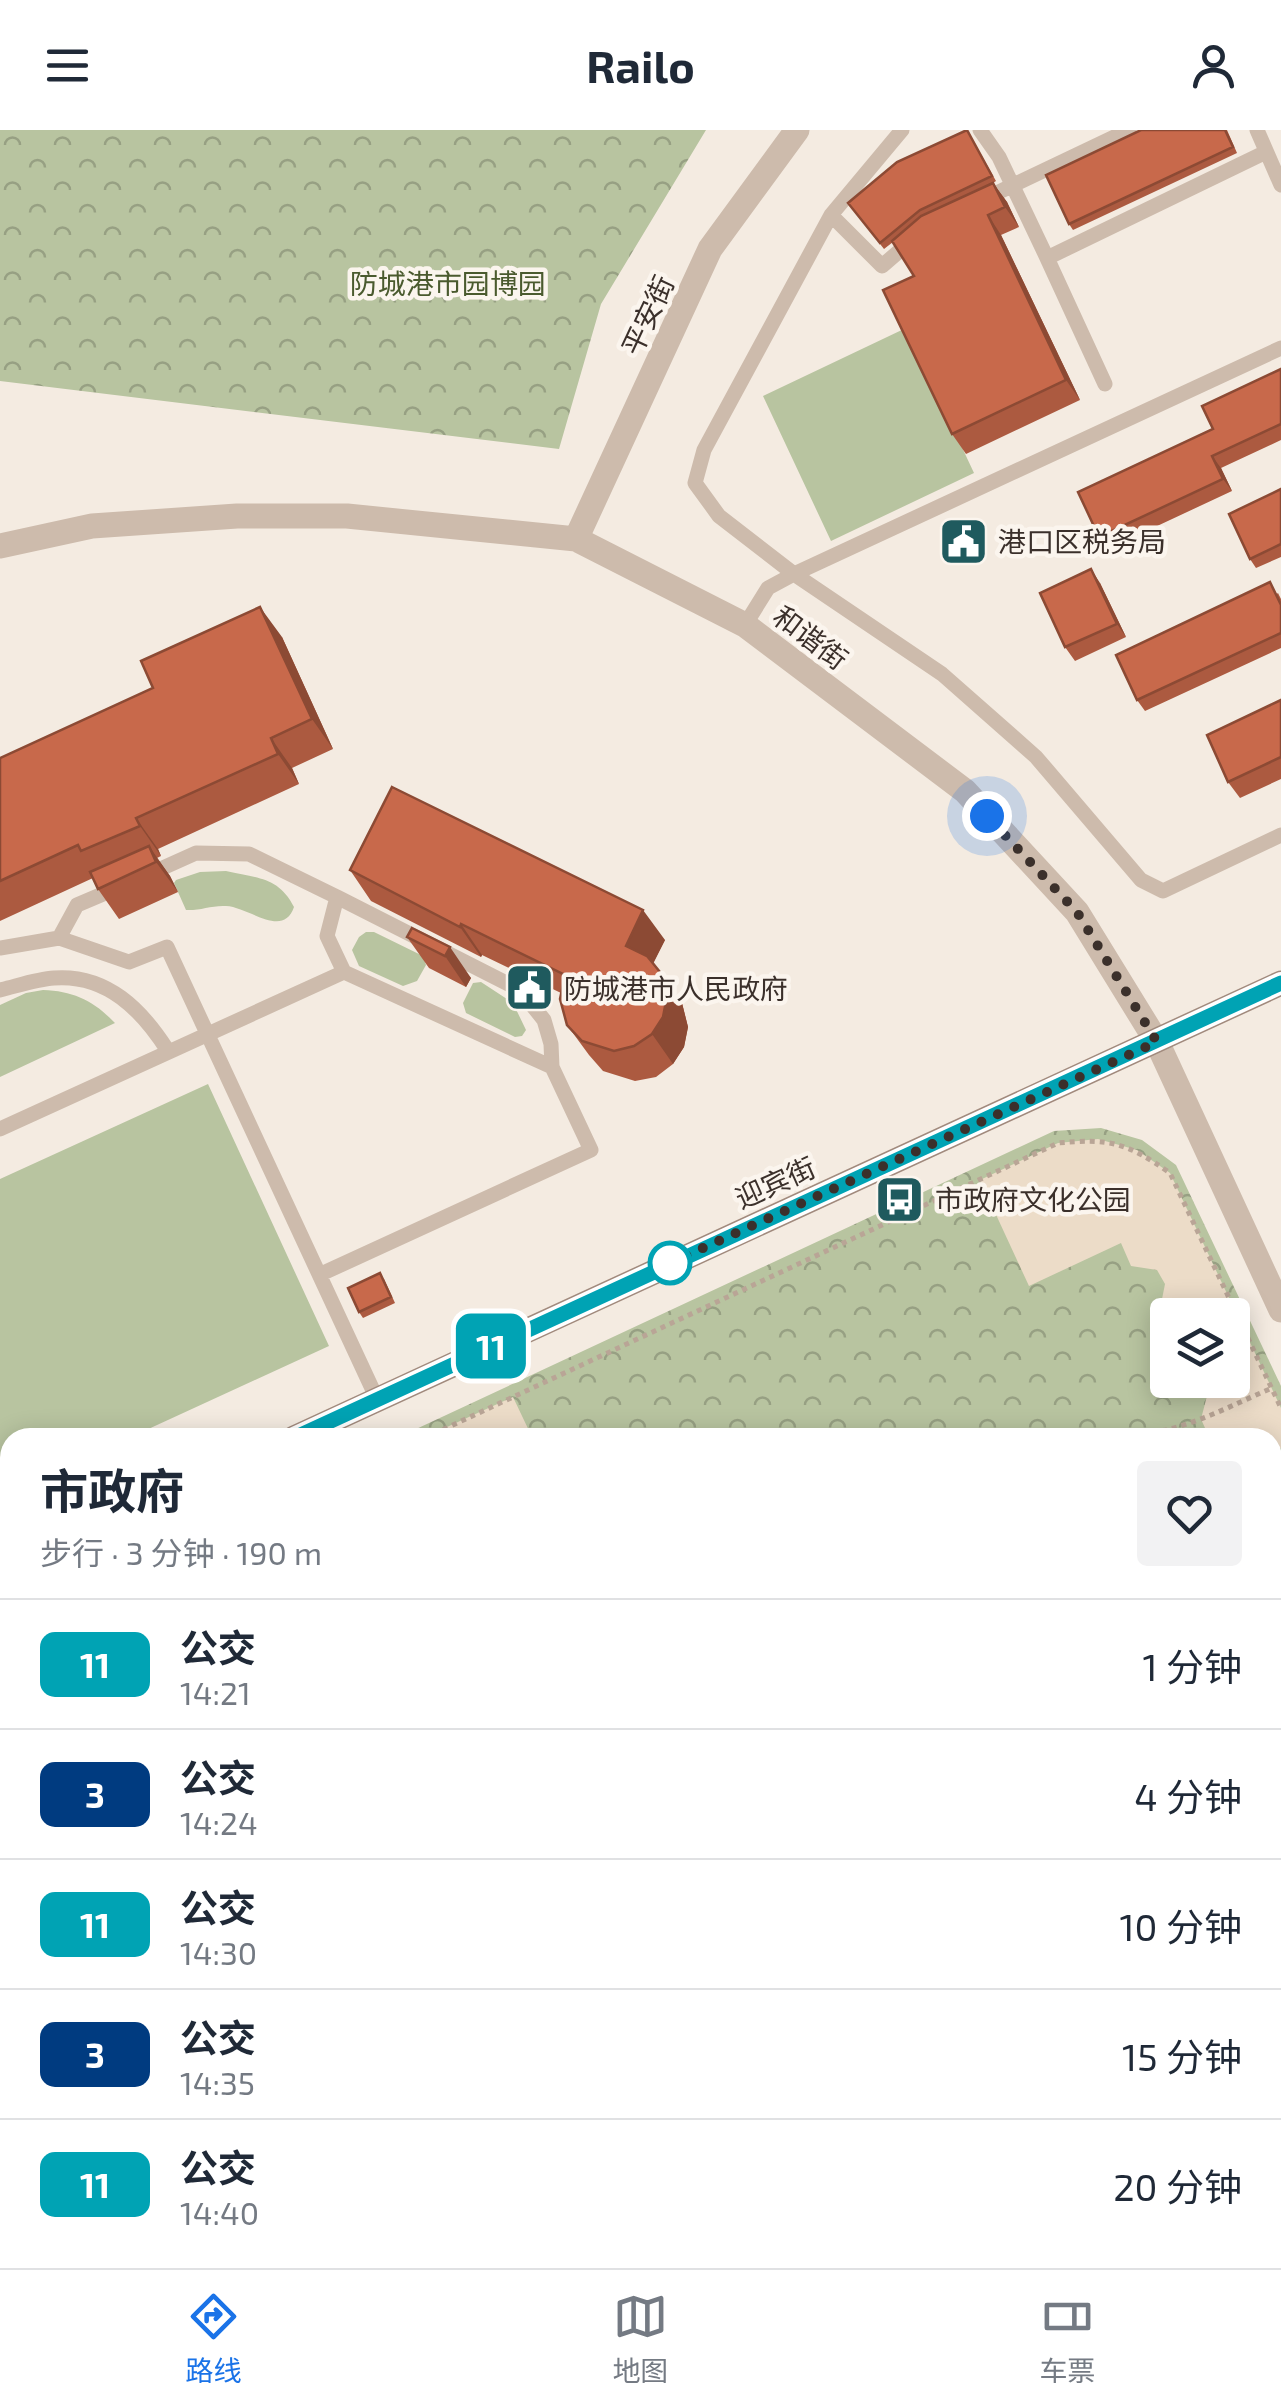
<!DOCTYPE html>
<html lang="zh">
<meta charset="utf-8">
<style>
:root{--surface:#fff;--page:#f2f2f3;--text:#1f2937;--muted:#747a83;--line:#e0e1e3;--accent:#1a73e8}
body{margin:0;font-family:"Exo 2","Noto Sans SC",sans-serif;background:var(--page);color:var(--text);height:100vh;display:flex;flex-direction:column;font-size:38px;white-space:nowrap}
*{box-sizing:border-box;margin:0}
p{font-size:32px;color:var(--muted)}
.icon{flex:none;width:55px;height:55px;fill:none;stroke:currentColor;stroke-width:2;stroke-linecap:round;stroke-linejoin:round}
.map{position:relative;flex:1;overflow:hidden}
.panel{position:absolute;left:0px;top:1298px;width:1282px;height:842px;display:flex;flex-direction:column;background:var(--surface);border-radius:30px 30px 0 0;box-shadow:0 5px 25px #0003}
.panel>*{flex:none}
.badge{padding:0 20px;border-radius:15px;font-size:35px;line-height:65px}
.buttons{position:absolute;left:1150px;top:1168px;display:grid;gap:20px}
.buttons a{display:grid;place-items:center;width:100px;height:100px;border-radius:10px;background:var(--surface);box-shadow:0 5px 25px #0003;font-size:50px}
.you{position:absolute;width:50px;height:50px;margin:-25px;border:8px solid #fff;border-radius:50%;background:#1a73e8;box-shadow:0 0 0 15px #1a73e833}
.map>.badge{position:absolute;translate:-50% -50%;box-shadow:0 0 0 5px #fff}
.round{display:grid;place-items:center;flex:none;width:105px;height:105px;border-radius:10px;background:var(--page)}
.headline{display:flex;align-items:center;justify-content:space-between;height:170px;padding:0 40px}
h1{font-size:48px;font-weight:700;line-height:75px}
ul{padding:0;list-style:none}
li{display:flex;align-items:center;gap:30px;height:130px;padding:0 40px;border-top:2px solid var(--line)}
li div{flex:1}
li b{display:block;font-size:38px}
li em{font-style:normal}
li .badge{min-width:110px;font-weight:700;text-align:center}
header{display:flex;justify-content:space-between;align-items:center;height:130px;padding:0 40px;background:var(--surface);font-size:45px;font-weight:700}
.tab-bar{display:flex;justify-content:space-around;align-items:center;height:140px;border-top:2px solid var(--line);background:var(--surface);font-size:28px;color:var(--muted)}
.tab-bar a{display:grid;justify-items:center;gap:5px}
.tab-bar .active{color:var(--accent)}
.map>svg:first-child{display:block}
.grass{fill:#b8c4a0}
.forest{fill:url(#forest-crowns);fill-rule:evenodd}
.plaza{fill:#ecdcc8}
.water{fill:url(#water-rules)}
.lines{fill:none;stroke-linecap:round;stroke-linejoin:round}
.path{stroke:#b9a596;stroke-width:5;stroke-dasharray:5 5;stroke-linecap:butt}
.lane{stroke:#cdbbac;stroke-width:15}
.street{stroke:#cdbbac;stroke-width:25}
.secondary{stroke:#a18a7d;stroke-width:25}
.wall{fill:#ac5a40}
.shaded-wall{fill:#8c4a34}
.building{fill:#c8694b;stroke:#8c4a34;stroke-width:2.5}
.line-casing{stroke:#fff;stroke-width:22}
.line{stroke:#00a3b4;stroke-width:15}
.walk{stroke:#3b302b;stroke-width:10;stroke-dasharray:0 18}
.stop-dot{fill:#fff;stroke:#00a3b4;stroke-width:5}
.labels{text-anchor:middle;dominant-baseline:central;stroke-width:9;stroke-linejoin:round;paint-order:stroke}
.park-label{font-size:28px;fill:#4a5a2e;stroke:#fbf5ee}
.street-label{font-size:28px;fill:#3b302b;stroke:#fbf5ee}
.poi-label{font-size:28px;fill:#3b302b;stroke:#fbf5ee;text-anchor:start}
</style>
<header><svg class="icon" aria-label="menu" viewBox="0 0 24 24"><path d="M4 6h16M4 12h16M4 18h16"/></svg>Railo<svg class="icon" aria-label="person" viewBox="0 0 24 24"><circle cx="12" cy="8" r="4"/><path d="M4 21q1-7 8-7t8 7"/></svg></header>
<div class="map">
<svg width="1281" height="2138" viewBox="0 0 1281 2138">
<defs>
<pattern id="forest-crowns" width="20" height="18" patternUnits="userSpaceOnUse" patternTransform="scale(2.5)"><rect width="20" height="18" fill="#b8c4a0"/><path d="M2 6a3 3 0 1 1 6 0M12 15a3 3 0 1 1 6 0" fill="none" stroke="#97a083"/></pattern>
<pattern id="water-rules" width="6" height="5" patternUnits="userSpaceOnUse" patternTransform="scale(2.5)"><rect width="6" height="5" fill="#7fb0b2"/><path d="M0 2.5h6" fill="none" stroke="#699091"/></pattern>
</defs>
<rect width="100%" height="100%" fill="#f4ebe1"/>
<!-- grass -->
<path class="grass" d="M906 198 974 343 831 411 763 266Z
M226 741C257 748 279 747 294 777 283 809 249 777 226 776 212 775 199 781 186 780L174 753 176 750 200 742Z
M366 802H374L423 826 426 835 417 851 403 856 359 836 352 820 359 807Z
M481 852 513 873 526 900 522 906 515 907 466 883 463 873 473 853Z
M43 860C74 861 94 871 115 893L0 947V875L26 863Z
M208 954 329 1216 131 1307 10 1308V1363L0 1368V1049Z"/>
<!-- forest -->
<path class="forest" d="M0 0H706L601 174 559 319 0 251Z
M1101 998 1142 1010 1176 1035 1281 1256V2138H0V1494L10 1489V2130H1272V1308L399 1307 1054 1001ZM1168 1185H1232V1250H1168Z"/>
<!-- plaza -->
<path class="plaza" d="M1098 1009 1137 1020 1170 1043 1281 1278V1318L1273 1322 1272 1308 1209 1307 1201 1289 1207 1266V1250H1232V1185H1168L1167 1192 1161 1174 1165 1154 1157 1140 1131 1136 1121 1113 1029 1156 980 1050 1058 1013Z
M513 1267 532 1307H425Z
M10 1501V1922L0 1900V1505Z
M10 2125V2130L675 2132 673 2138H4Z"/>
<!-- water -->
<path class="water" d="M1273 2083 1281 2090V2138H711L712 2130H1272Z"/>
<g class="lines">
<!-- path -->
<path class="path" d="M425 1308 1058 1013C1111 1008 1127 1013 1170 1043L1281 1278
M1103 1308C1124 1298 1144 1304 1166 1300 1203 1291 1237 1273 1272 1258
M0 1505 10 1501
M1272 1633 1281 1648
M1272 1823 1281 1800
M1272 1964 1281 1994
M0 2086 10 2087"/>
<!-- lane -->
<path class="lane" d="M902 0 831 85 704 320 695 353 719 386 794 444 942 544 1036 627 1141 750 1163 761 1281 705
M980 0 999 27 1047 128 1266 22
M1257 0 1281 55
M982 70 1129 0
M831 85 882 136 911 111
M1047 128 1105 254
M745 495 768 458 794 444 1281 218
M147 745 196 723 249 724 337 767 327 806 344 842
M337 767 520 860 544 890 551 914 552 937
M59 808 77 775 117 758
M0 818 59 808 129 832 167 817 377 1269
M0 860C17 856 37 849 54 848 107 844 142 880 168 921
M0 999 344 842 552 937 591 1020 321 1144"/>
<!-- street -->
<path class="street" d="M576 409 710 119 797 0
M0 416 92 396 237 386H347L576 409 745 495 965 661 1077 782 1157 912 1281 1180"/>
<!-- secondary -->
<path class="secondary" d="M294 1308 1281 853
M0 1444 10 1439"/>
</g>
<!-- wall -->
<path class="wall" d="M967 0 996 51 993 53 1007 72 1019 97 1001 105 1080 270 966 324 952 304 914 146 893 112 884 119 848 73Z
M1141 0H1227L1237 23 1073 100 1069 94Z
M1281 239V310L1221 338 1232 361 1108 419 1099 407 1213 299Z
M1281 359V427L1256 438 1250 429Z
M1100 453 1126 507 1075 531 1065 517Z
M1278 463 1281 469V518L1145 581 1137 570Z
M282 507 333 619 292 638 299 654 158 719 161 726 157 728 170 746 178 762 119 789 98 759 93 748 0 791V628Z
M1281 570V649L1240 668 1228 652Z
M350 740 665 810 653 833 682 873 688 897 684 917 673 934 656 947 635 951 603 941 589 925 567 895 561 863 482 825 481 827 371 771Z
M412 798 471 848 466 857 429 838 407 807Z
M384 1149 395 1173 363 1188 359 1182Z"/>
<!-- shaded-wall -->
<path class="shaded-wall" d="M993 53 1007 72 1019 97 1005 77Z
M988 85 1001 105 1080 270 1066 250Z
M1212 326 1221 338 1232 361 1223 349Z
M1091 439 1100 453 1126 507 1117 494Z
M260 477 282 507 333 619 312 589Z
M271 608 292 638 299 654 278 624Z
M136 688 158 719 161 726 140 696Z
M149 716 170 746 178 762 156 732Z
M643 780 665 810 647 846 626 816Z
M461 794 482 825 481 827 460 797Z
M450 817 471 848 466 857 445 826Z
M660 842 682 873 688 897 684 917 673 934 652 904Z"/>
<!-- building -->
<path class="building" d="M967 0 992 46 920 80 880 113 848 73 897 32Z
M1141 0H1225L1233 17 1069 94 1046 45Z
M993 53 1005 77 988 85 1066 250 952 304 883 160 914 146 892 111 921 86Z
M1281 239V294L1212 326 1223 349 1099 407 1078 362 1213 299 1202 276Z
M1281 359V414L1250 429 1229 384Z
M1091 439 1117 494 1065 517 1040 463Z
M1270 452 1281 475V503L1137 570 1116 525Z
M260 477 312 589 271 608 278 624 136 688 140 696 81 721 78 715 0 751V628L153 558 141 531Z
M1281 570V627L1228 652 1207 605Z
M392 657 643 780 626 816 647 826 660 842 667 866 663 887 652 904 634 916 614 921 582 911 567 895 560 869 565 845 461 794 460 797 350 740Z
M149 716 156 732 98 759 90 742Z
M412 798 450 817 445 826 407 807Z
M380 1143 391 1167 359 1182 348 1158Z"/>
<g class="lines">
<defs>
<path id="line" d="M294 1308 1281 853"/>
</defs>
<!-- line casing -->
<use href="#line" class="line-casing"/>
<!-- line -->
<use href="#line" class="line"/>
<!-- walk -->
<path class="walk" d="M670 1133 1157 912 1077 782 987 686"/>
</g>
<!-- icons -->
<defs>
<symbol id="civic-square" viewBox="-11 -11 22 22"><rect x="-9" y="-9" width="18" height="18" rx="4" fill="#1f5a5e" stroke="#fbf5ee"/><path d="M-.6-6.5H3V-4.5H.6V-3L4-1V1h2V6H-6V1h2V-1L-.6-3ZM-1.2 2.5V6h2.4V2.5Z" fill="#fff"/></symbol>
<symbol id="bus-square" viewBox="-11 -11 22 22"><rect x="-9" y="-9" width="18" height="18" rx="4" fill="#1f5a5e" stroke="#fbf5ee"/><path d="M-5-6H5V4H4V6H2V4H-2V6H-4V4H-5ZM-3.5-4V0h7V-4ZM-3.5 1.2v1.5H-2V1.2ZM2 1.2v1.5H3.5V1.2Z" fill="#fff"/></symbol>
</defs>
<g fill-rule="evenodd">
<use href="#civic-square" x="936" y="384" width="55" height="55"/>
<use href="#civic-square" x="502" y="830" width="55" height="55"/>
<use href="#bus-square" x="872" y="1042" width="55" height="55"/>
</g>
<!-- markers -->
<circle class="stop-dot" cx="670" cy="1133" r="20"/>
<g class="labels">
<!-- park labels -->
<g class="park-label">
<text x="448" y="153">防城港市园博园</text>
</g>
<!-- street labels -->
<g class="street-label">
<text transform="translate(647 185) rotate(-65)">平安街</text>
<text transform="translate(811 507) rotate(37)">和谐街</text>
<text transform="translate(775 1052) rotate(-24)">迎宾街</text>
</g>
<!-- poi labels -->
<g class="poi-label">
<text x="998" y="411">港口区税务局</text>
<text x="564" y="858">防城港市人民政府</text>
<text x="935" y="1069">市政府文化公园</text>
</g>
</g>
</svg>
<div class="buttons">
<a><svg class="icon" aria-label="layers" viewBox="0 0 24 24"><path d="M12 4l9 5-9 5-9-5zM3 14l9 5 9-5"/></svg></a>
</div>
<div class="you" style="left:987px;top:686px"></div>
<b class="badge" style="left:491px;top:1216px;background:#00a3b4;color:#fff">11</b>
<section class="panel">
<div class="headline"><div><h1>市政府</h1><p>步行 · 3 分钟 · 190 m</p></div><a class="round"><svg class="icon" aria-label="heart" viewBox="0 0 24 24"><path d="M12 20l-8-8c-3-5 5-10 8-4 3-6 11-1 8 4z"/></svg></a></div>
<ul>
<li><span class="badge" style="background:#00a3b4;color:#fff">11</span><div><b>公交</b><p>14:21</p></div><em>1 分钟</em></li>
<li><span class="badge" style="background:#003b80;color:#fff">3</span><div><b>公交</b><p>14:24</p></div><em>4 分钟</em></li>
<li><span class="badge" style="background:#00a3b4;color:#fff">11</span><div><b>公交</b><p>14:30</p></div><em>10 分钟</em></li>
<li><span class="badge" style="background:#003b80;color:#fff">3</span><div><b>公交</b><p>14:35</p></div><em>15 分钟</em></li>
<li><span class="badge" style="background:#00a3b4;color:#fff">11</span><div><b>公交</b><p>14:40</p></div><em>20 分钟</em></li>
</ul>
</section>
</div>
<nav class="tab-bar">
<a class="active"><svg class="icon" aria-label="directions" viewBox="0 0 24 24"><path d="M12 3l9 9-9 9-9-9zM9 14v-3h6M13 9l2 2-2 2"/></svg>路线</a>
<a><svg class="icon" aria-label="map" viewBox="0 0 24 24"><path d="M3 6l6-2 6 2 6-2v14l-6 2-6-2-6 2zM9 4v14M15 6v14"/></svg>地图</a>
<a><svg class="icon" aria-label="tickets" viewBox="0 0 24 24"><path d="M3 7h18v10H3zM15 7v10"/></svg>车票</a>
</nav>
